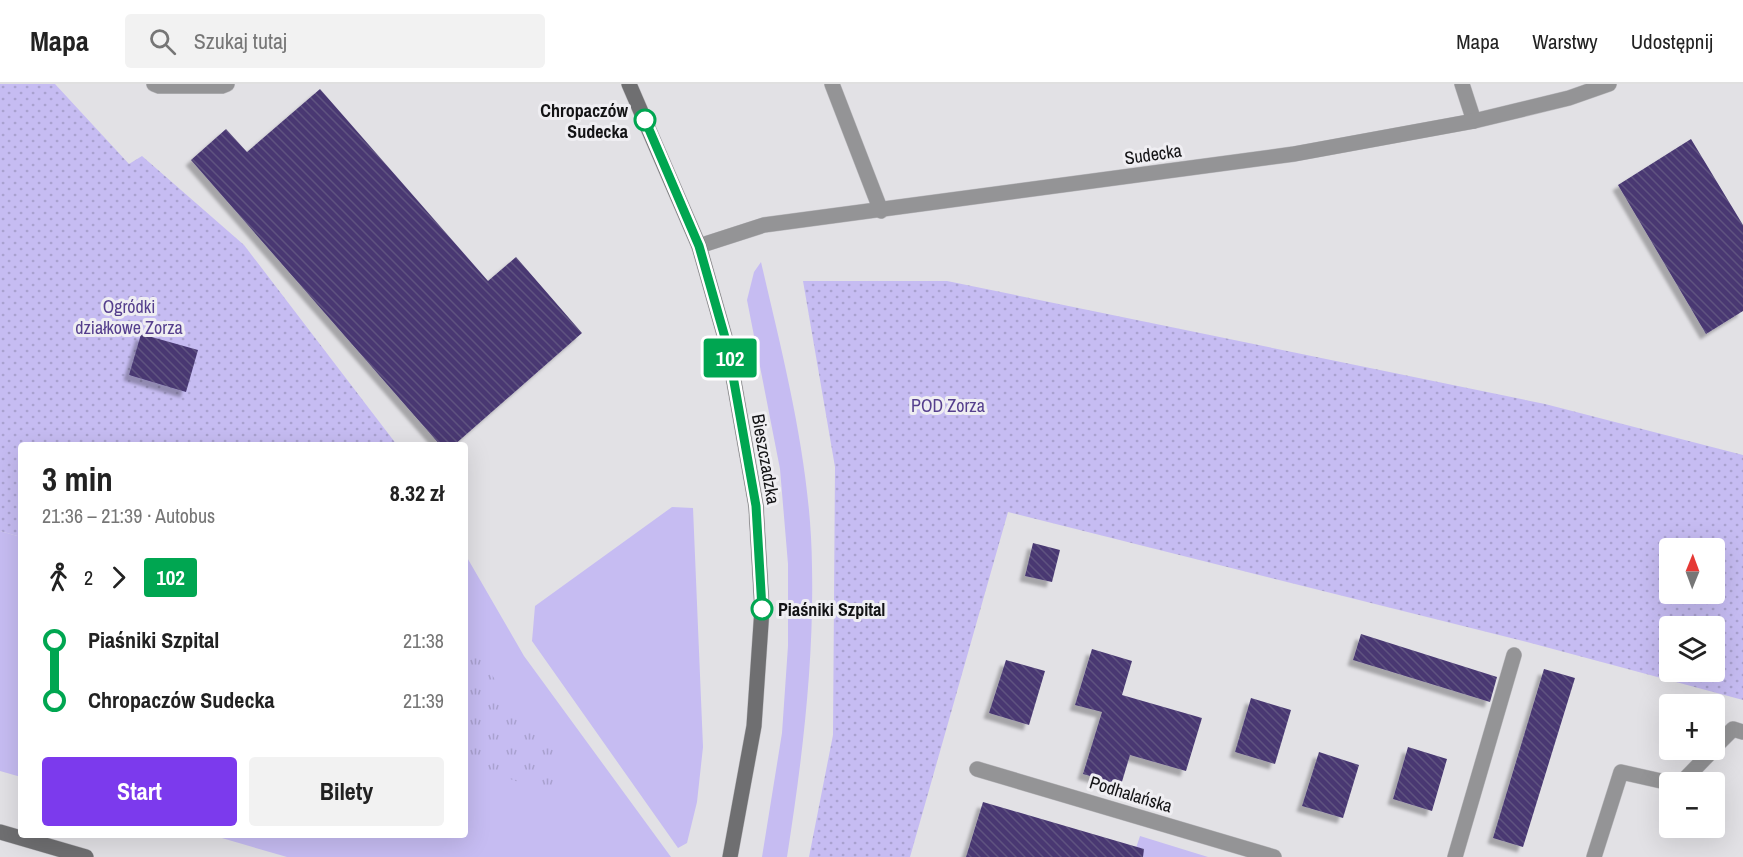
<!DOCTYPE html>
<html lang="pl">
<meta charset="utf-8">
<style>
:root{--surface:#fff;--page:#f2f2f2;--text:#222;--muted:#767676;--line:#e0e0e0;--accent:#7c3aed}
body{margin:0;font-family:"Archivo Narrow",sans-serif;background:var(--page);color:var(--text);height:100vh;display:flex;flex-direction:column;font-size:22px;white-space:nowrap}
*{box-sizing:border-box;margin:0}
p{font-size:20px;color:var(--muted)}
.icon{flex:none;width:33px;height:33px;fill:none;stroke:currentColor;stroke-width:2;stroke-linecap:round;stroke-linejoin:round}
.map{position:relative;flex:1;overflow:hidden}
.details{position:absolute;left:18px;top:358px;width:450px;height:396px;display:flex;flex-direction:column;background:var(--surface);border-radius:6px;box-shadow:0 6px 24px #0002}
.details>*{flex:none}
.badge{padding:0 12px;border-radius:4px;font-size:21px;line-height:39px}
.needle{width:39px;rotate:1deg}
.buttons{position:absolute;left:1659px;top:454px;display:grid;gap:12px}
.buttons a{display:grid;place-items:center;width:66px;height:66px;border-radius:6px;background:var(--surface);box-shadow:0 6px 24px #0002;font-size:30px}
.map>.badge{position:absolute;translate:-50% -50%;box-shadow:0 0 0 3px #fff}
.legs{display:flex;align-items:center;gap:9px;height:66px;padding:0 24px;font-size:20px}
.legs p{margin-inline-start:auto}
.overview{display:flex;align-items:center;justify-content:space-between;height:102px;padding:0 24px}
h1{font-size:33px;font-weight:700;line-height:45px}
.primary-button{display:flex;gap:12px;margin-top:auto;padding:12px 24px}
.primary-button a{flex:1;height:69px;border-radius:6px;background:var(--accent);color:#fff;font-size:24px;font-weight:700;line-height:69px;text-align:center}
.primary-button a+a{background:var(--page);color:var(--text)}
ul{padding:0 24px;list-style:none}
li{display:flex;align-items:center;gap:21px;height:60px;font-size:22px}
li i{display:grid;place-items:center;width:9px;height:100%;margin:0 8px;background:currentColor}
li i::after{content:'';width:15px;height:15px;margin:-8px;border:4px solid;border-radius:50%;background:var(--surface)}
li p{margin-inline-start:auto}
li:first-child i{background:linear-gradient(#0000 50%,currentColor 0)}
li:last-child i{background:linear-gradient(currentColor 50%,#0000 0)}
header{display:flex;align-items:center;gap:36px;box-sizing:border-box;height:84px;padding:0 30px;background:var(--surface);border-bottom:2px solid var(--line)}
header strong{font-size:28px}
nav{display:flex;gap:33px;margin-inline-start:auto;font-size:21px}
.search{width:420px;height:54px;background:var(--page);display:flex;align-items:center;gap:15px;box-sizing:border-box;padding:0 21px;border-radius:6px;color:var(--muted);font-size:22px}
.map>svg:first-child{display:block}
.grass{fill:#c6bcf2}
.park{fill:url(#park-tufts)}
.garden{fill:url(#garden-dots);fill-rule:evenodd}
.building{fill:url(#building-back-hatch);filter:url(#shadow)}
.lines{fill:none;stroke-linecap:round;stroke-linejoin:round}
.lane-casing{stroke:#bdbcc0;stroke-width:16}
.street-casing{stroke:#bdbcc0;stroke-width:16}
.secondary-casing{stroke:#bdbcc0;stroke-width:16}
.lane{stroke:#949496;stroke-width:15}
.street{stroke:#949496;stroke-width:15}
.secondary{stroke:#6f6f71;stroke-width:15}
.line-1-casing{stroke:#fff;stroke-width:14}
.line-1{stroke:#00a651;stroke-width:9}
.stop-1-dot{fill:#fff;stroke:#00a651;stroke-width:3}
.labels{text-anchor:middle;dominant-baseline:central;stroke-width:6;stroke-linejoin:round;paint-order:stroke}
.stop-label{font-size:18px;font-weight:bold;fill:#131315;stroke:#efeef2;text-anchor:end}
.street-label{font-size:18px;fill:#131315;stroke:#efeef2}
.park-label{font-size:18px;fill:#553f8d;stroke:#efeef2}
</style>
<header>
<strong>Mapa</strong>
<div class="search"><svg class="icon" aria-label="search" viewBox="0 0 24 24"><circle cx="10" cy="10" r="6"/><path d="M15 15l6 6"/></svg>Szukaj tutaj</div>
<nav><a>Mapa</a><a>Warstwy</a><a>Udostępnij</a></nav>
</header>
<div class="map">
<svg width="1743" height="773" viewBox="0 0 1743 773">
<defs>
<pattern id="park-tufts" width="24" height="20" patternUnits="userSpaceOnUse" patternTransform="scale(1.5)"><rect width="24" height="20" fill="#c6bcf2"/><path d="M3 7l-1-3M5 7V3M7 7l1-3M15 17l-1-3M17 17v-4M19 17l1-3" fill="none" stroke="#a9a1cf"/></pattern>
<pattern id="garden-dots" width="8" height="8" patternUnits="userSpaceOnUse" patternTransform="scale(1.5)"><rect width="8" height="8" fill="#c6bcf2"/><path d="M2 2h.1M6 6h.1" fill="none" stroke="#a9a1cf" stroke-width="1.8" stroke-linecap="round"/></pattern>
<pattern id="building-back-hatch" width="6" height="6" patternUnits="userSpaceOnUse" patternTransform="scale(1.5)"><rect width="6" height="6" fill="#483972"/><path d="M-1 5l2 2M0 0l6 6M5-1l2 2" fill="none" stroke="#5e5280"/></pattern>
<filter id="shadow"><feDropShadow dx="-5.5" dy="5.5" stdDeviation="1.5" flood-color="#0004"/></filter>
</defs>
<rect width="100%" height="100%" fill="#e2e1e5"/>
<!-- grass -->
<path class="grass" d="M761 178C784 277 811 380 812 483 814 580 802 677 787 773H762L782 649 788 562V480L780 385 747 216 754 188Z
M672 423 693 424 703 663 697 718 687 759 678 764 532 557 535 522Z
M0 447 21 453V693L0 687Z
M465 470 524 572 671 773H287L215 752H465Z
M1140 752 1208 773H1133Z"/>
<!-- park -->
<path class="park" d="M465 550 529 647 566 661 549 709 465 679Z"/>
<!-- garden -->
<path class="garden" d="M0 0H55L129 80 142 72 244 161 397 361 21 362V453L0 447Z
M803 197H947L1545 320 1743 371V616L1527 558 1008 428 910 773H809L833 651 835 383ZM1670 465H1714V510H1670ZM1670 543H1714V588H1670Z"/>
<!-- building -->
<path class="building" d="M320 5 488 197 516 173 582 249 453 362H441L191 76 226 45 247 68Z
M1691 55 1743 141V227L1706 250 1618 101Z
M141 250 198 266 186 308 129 291Z
M1033 459 1060 466 1052 498 1025 492Z
M1361 550 1497 593 1490 618 1353 576Z
M1092 565 1132 577 1122 611 1202 634 1186 687 1130 671 1121 701 1083 690 1102 628 1075 621Z
M1006 576 1045 587 1029 641 989 629Z
M1544 585 1575 594 1523 763 1493 754Z
M1251 614 1291 626 1275 680 1235 668Z
M1408 663 1447 675 1432 727 1393 715Z
M1319 668 1359 681 1343 734 1302 722Z
M983 718 1144 765 1143 773H966Z"/>
<g class="lines">
<defs>
<path id="lane" d="M1462 0 1474 37
M1714 664 1733 645 1743 648
M1681 699 1713 666
M1594 773 1621 688 1670 699"/>
<path id="street" d="M154 0 159 2H222L227 0
M832 0 881 127
M699 162 764 141 1294 70 1474 37 1569 14 1609 0
M977 685 1274 773
M1455 773 1514 571"/>
<path id="secondary" d="M629 0 699 162 728 264 756 422 762 525 754 642 730 773
M0 748 86 773"/>
</defs>
<!-- lane casing -->
<use href="#lane" class="lane-casing"/>
<!-- street casing -->
<use href="#street" class="street-casing"/>
<!-- secondary casing -->
<use href="#secondary" class="secondary-casing"/>
<!-- lane -->
<use href="#lane" class="lane"/>
<!-- street -->
<use href="#street" class="street"/>
<!-- secondary -->
<use href="#secondary" class="secondary"/>
</g>
<g class="lines">
<defs>
<path id="line-1" d="M645 36 699 162 728 264 756 422 762 525"/>
</defs>
<!-- line-1 casing -->
<use href="#line-1" class="line-1-casing"/>
<!-- line-1 -->
<use href="#line-1" class="line-1"/>
</g>
<!-- markers -->
<g class="stop-1-dot">
<circle cx="645" cy="36" r="10"/>
<circle cx="762" cy="525" r="10"/>
</g>
<g class="labels">
<!-- stop labels -->
<g class="stop-label">
<text x="628" y="26">Chropaczów<tspan x="628" dy="21">Sudecka</tspan></text>
<text x="778" y="525" text-anchor="start">Piaśniki Szpital</text>
</g>
<!-- street labels -->
<g class="street-label">
<text transform="translate(1153 70) rotate(-8)">Sudecka</text>
<text transform="translate(766 375) rotate(80)">Bieszczadzka</text>
<text transform="translate(1131 710) rotate(17)">Podhalańska</text>
</g>
<!-- park labels -->
<g class="park-label">
<text x="129" y="222">Ogródki<tspan x="129" dy="21">działkowe Zorza</tspan></text>
<text x="948" y="321">POD Zorza</text>
</g>
</g>
</svg>
<div class="buttons">
<a><svg class="needle" viewBox="-14 -14 28 28"><path d="M0-13l5 13h-10z" fill="#e53935"/><path d="M0 13l5-13h-10z" fill="#767676"/></svg></a>
<a><svg class="icon" aria-label="layers" viewBox="0 0 24 24"><path d="M12 4l9 5-9 5-9-5zM3 14l9 5 9-5"/></svg></a>
<a>+</a>
<a>−</a>
</div>
<b class="badge" style="left:730px;top:274px;background:#00a651;color:#fff">102</b>
<section class="details">
<div class="overview"><div><h1>3 min</h1><p>21:36 – 21:39 · Autobus</p></div><b>8.32 zł</b></div>
<div class="legs"><svg class="icon" aria-label="walk" viewBox="0 0 24 24"><circle cx="13" cy="4" r="2"/><path d="M13 8l-2 6 4 7M11 14l-3 7M7 12l3-4h3l4 4"/></svg>2<svg class="icon" aria-label="forward" viewBox="0 0 24 24"><path d="M9 5l7 7-7 7"/></svg><b class="badge" style="background:#00a651;color:#fff">102</b></div>
<ul>
<li><i style="color:#00a651"></i><b>Piaśniki Szpital</b><p>21:38</p></li>
<li><i style="color:#00a651"></i><b>Chropaczów Sudecka</b><p>21:39</p></li>
</ul>
<div class="primary-button"><a>Start</a><a>Bilety</a></div>
</section>
</div>
